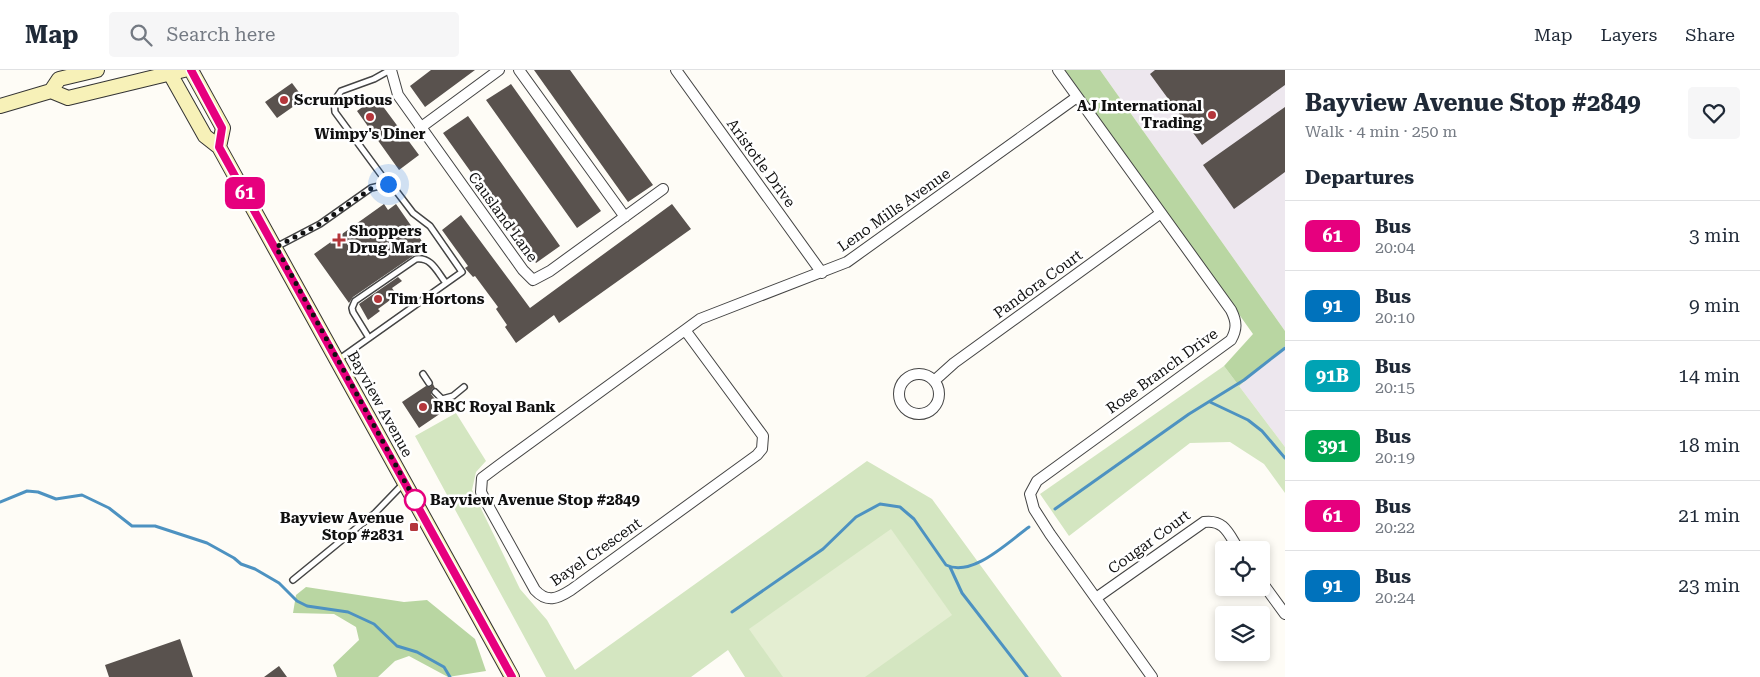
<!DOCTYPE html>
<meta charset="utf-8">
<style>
:root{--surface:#fff;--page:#f6f6f7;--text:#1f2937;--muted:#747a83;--line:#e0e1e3}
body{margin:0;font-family:"Roboto Serif",serif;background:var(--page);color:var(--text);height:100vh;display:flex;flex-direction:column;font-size:19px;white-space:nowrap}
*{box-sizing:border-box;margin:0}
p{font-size:16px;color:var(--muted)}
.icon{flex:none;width:28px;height:28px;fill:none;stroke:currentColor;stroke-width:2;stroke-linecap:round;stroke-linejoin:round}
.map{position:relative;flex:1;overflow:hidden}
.drawer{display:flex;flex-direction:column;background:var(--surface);width:475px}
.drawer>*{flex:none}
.badge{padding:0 10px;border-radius:8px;font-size:18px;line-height:32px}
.controls{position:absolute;left:1215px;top:471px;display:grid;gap:10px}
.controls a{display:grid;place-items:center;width:55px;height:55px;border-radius:5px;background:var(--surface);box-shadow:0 2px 8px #0003;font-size:25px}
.you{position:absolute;width:25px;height:25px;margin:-12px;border:4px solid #fff;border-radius:50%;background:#1a73e8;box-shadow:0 0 0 8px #1a73e833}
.map>.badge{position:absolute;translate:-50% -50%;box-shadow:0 0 0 2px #fff}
h2{padding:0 20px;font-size:19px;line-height:45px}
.round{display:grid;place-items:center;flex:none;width:52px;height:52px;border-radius:5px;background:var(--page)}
.overview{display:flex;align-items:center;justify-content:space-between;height:85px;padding:0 20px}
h1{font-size:24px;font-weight:700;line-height:38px}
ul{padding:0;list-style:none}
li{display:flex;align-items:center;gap:15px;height:70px;padding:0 20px;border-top:1px solid var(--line)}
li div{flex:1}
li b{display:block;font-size:19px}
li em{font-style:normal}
li .badge{min-width:55px;font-weight:700;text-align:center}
header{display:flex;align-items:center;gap:30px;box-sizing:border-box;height:70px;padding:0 25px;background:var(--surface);border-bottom:1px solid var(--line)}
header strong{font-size:24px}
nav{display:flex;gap:28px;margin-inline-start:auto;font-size:18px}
.search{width:350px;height:45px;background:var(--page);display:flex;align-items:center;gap:12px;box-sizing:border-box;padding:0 18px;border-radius:5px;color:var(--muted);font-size:19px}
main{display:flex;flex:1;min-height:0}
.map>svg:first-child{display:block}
.industrial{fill:#ede7ee}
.green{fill:#d4e6c1}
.forest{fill:#b9d6a2}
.pitch{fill:#e4eed2}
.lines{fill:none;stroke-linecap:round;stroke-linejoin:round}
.stream{stroke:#4d92c1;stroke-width:3}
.building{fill:#59524e}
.service-casing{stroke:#444;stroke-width:8}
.minor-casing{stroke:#444;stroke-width:12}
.secondary-casing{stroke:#333;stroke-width:16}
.service{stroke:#fff;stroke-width:5}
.minor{stroke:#fff;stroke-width:10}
.secondary{stroke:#f7f1b8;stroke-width:14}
.line-casing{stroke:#fff;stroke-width:11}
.line{stroke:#e6007e;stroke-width:8}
.walk{stroke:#111;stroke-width:5;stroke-dasharray:0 9}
.poi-dot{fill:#b4363b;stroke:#fff;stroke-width:2}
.stop-dot{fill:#fff;stroke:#e6007e;stroke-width:2.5}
.labels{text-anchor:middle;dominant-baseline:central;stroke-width:5;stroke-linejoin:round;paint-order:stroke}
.poi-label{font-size:15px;font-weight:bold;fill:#111;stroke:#fff;text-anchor:start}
.street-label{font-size:15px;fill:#111;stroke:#fff}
.stop-label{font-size:15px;font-weight:bold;fill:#111;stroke:#fff;text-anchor:start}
</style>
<header>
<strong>Map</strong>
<div class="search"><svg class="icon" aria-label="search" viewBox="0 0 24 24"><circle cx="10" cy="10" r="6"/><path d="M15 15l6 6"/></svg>Search here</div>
<nav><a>Map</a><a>Layers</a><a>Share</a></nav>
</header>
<main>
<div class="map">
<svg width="1285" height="607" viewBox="0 0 1285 607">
<rect width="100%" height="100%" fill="#fefcf6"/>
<!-- industrial -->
<path class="industrial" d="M1100 0H1285V261Z
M1285 276V377L1239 316Z"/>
<!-- green -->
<path class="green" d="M1224 296 1285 377V423L1264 394 1230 372 1190 373 1069 466 1040 424Z
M456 343 486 391 476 402 472 420 520 519 547 550 575 600 867 391 932 429 1062 607H745L728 580 691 607H546L415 366Z"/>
<!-- forest -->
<path class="forest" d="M1065 0H1100L1285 261V276L1239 316 1224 296 1253 264Z
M306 517 404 532 427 530 475 569 486 601 448 607 409 586 395 591 378 607H337L333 595 359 570 356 557 334 544 293 543 296 525Z"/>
<!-- pitch -->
<path class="pitch" d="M891 459 952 545 865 607H783L749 559Z"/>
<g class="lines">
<!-- stream -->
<path class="stream" d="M1210 332 1248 350 1262 361 1285 388
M0 432 27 421 38 422 56 429 82 425 109 438 132 456H155L207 473 234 488 241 494 255 499 279 513 297 531 307 536 348 542 374 554 397 576 417 582 444 597 450 607
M1055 439 1189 344 1244 310 1285 278
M950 497 962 523 1027 607
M732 542 823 479 856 447 880 434 900 437 914 449 946 495C972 508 1008 472 1029 457"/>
</g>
<!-- building -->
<path class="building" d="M431 0H475L425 37 410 16Z
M534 0H570L653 115 628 132Z
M1155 0H1285V15L1202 75 1150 4Z
M292 13 304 29 277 48 265 32Z
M511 14 601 141 577 158 486 30Z
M376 27 419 85 399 100 357 41Z
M1285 37V102L1234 139 1203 95Z
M468 46 560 176 536 193 443 63Z
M384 134 388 140 396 134 426 177 353 227 349 233 314 184Z
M672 134 691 159 559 253 554 245 516 273 505 257 507 255 496 239 498 237 475 206 473 207 465 198 468 196 442 160 461 145 530 238Z
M398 207 402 211 392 218 397 225 378 239 380 241 368 250 359 234Z
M433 314 435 318 432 319 431 324 444 341 419 358 402 332 426 316 430 317Z
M180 569 193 607H109L105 595Z
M279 596 287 607H264Z"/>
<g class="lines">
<defs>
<path id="service" d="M276 177 320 154 371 118 388 114 335 42 334 31 341 21 374 9 390 0
M369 268 353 242 352 238 355 231 416 189C432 187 437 202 446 213
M338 290 462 202 430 156 413 143 397 122 388 114
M423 304 429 313
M435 322 442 329 453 326 464 317
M293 510 375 443 404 413"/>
<path id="minor" d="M391 0 398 25 523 200 533 210 550 201 663 119
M519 0 625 147
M676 0 822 203
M1058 0 1231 240C1237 252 1237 259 1231 270L1037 411 1030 424 1034 439 1050 464 1152 607
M420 58 499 0
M685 260 763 366 762 379 757 385 571 520C557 529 547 533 535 520L485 430 481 422 482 408 498 396 685 260 700 249 847 192 1077 27
M899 324a20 20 0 1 1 40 0a20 20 0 1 1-40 0Z
M934 311 954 293 1161 143
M1261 511 1285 544
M1096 528 1204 452C1225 449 1229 465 1239 480"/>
<path id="secondary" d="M168 0 205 66 219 77 512 607
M191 0 223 58 219 77
M51 21 59 9 97 0
M0 36 51 21 68 28 184 0"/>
</defs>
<!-- service casing -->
<use href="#service" class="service-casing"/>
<!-- minor casing -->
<use href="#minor" class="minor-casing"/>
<!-- secondary casing -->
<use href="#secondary" class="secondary-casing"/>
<!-- service -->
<use href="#service" class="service"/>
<!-- minor -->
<use href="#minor" class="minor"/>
<!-- secondary -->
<use href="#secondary" class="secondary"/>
</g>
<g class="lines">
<defs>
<path id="line" d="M191 0 222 58 219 77 512 607"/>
</defs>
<!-- line casing -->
<use href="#line" class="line-casing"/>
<!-- line -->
<use href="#line" class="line"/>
<!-- walk -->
<path class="walk" d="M388 114 372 118 320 154 276 177 415 430"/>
</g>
<!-- markers -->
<g class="poi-dot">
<circle cx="284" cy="30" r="5"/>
<circle cx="1212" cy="45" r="5"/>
<circle cx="370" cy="47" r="5"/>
<path d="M336.5 162.5h5v5h5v5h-5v5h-5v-5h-5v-5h5z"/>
<circle cx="378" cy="229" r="5"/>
<circle cx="423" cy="337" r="5"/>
<rect x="409" y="452" width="10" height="10" rx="2.5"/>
</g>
<circle class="stop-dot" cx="415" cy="430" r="10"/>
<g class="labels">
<!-- poi labels -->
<g class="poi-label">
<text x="294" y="30">Scrumptious</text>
<text x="1202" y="36" text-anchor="end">AJ International<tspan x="1202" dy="17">Trading</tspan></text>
<text x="370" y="64" text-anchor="middle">Wimpy's Diner</text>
<text x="349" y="161">Shoppers<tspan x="349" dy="17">Drug Mart</tspan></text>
<text x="388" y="229">Tim Hortons</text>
<text x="433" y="337">RBC Royal Bank</text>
<text x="404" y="448" text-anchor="end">Bayview Avenue<tspan x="404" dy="17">Stop #2831</tspan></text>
</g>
<!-- street labels -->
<g class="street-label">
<text transform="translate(761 93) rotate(54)">Aristotle Drive</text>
<text transform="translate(894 140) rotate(-35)">Leno Mills Avenue</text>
<text transform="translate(503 147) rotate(54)">Causland Lane</text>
<text transform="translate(1038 214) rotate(-36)">Pandora Court</text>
<text transform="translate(1162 301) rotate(-36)">Rose Branch Drive</text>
<text transform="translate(380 334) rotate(61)">Bayview Avenue</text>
<text transform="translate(1149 472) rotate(-36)">Cougar Court</text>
<text transform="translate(596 482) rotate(-35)">Bayel Crescent</text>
</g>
<!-- stop labels -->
<g class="stop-label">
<text x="430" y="430">Bayview Avenue Stop #2849</text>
</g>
</g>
</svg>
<div class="controls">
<a><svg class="icon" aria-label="locate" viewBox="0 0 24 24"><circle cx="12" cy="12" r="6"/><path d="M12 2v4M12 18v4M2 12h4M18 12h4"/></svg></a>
<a><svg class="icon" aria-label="layers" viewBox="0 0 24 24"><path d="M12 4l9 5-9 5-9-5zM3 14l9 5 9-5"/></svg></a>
</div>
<div class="you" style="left:388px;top:114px"></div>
<b class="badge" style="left:245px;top:123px;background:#e6007e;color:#fff">61</b>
</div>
<section class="drawer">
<div class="overview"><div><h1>Bayview Avenue Stop #2849</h1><p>Walk · 4 min · 250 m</p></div><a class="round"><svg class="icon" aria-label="heart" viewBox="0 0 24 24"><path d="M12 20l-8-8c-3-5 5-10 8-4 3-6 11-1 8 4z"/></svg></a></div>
<h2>Departures</h2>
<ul>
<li><span class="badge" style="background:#e6007e;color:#fff">61</span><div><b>Bus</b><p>20:04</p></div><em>3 min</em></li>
<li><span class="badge" style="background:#0072bc;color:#fff">91</span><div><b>Bus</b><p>20:10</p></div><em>9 min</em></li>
<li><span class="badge" style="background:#00a3b4;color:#fff">91B</span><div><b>Bus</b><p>20:15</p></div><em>14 min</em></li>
<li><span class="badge" style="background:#00a651;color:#fff">391</span><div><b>Bus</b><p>20:19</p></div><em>18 min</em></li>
<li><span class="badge" style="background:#e6007e;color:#fff">61</span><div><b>Bus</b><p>20:22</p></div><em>21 min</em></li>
<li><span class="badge" style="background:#0072bc;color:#fff">91</span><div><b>Bus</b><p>20:24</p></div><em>23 min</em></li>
</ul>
</section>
</main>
